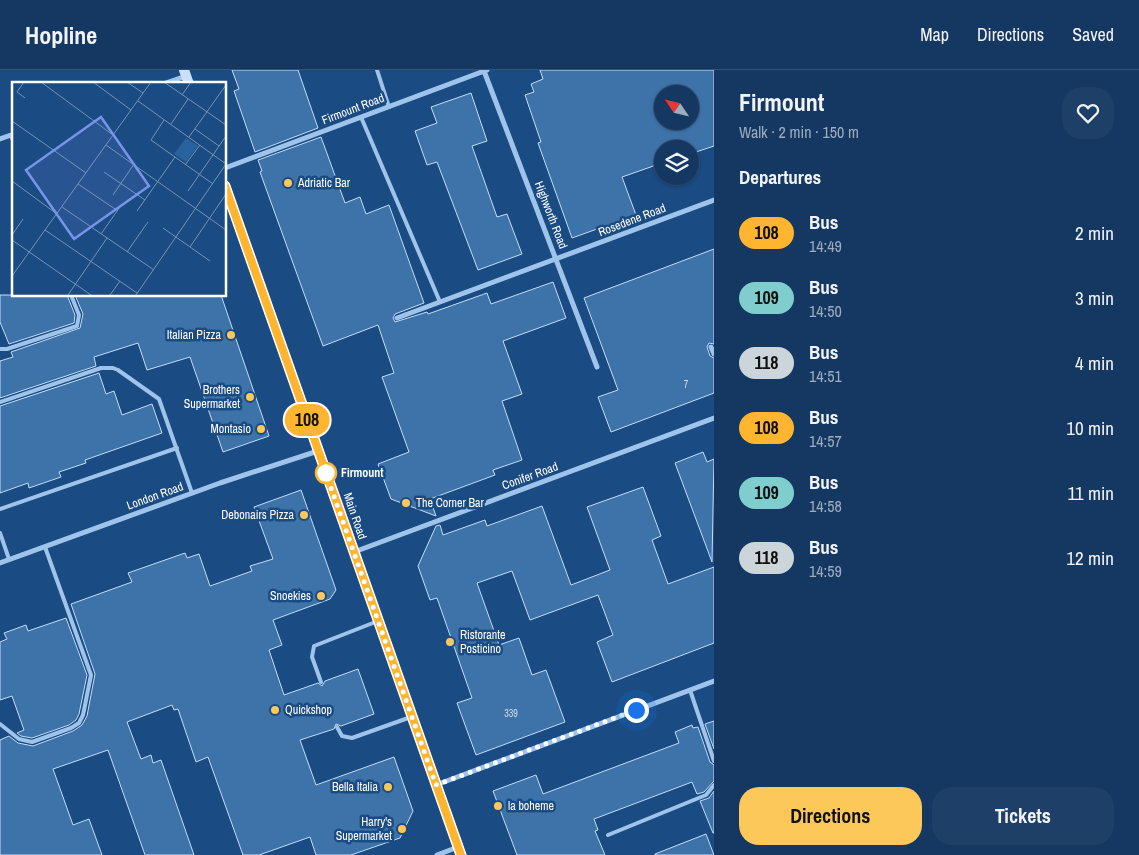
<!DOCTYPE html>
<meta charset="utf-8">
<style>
:root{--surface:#143862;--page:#1d3f68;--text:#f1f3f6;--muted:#9dacbe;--line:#335277;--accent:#fdc85a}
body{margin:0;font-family:"Archivo Narrow",sans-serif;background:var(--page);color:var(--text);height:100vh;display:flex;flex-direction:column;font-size:19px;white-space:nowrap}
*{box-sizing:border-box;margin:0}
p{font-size:16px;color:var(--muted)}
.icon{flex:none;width:28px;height:28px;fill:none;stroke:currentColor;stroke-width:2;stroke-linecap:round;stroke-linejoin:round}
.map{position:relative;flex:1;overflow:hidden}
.side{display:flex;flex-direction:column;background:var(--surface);width:425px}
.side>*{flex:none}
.badge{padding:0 10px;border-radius:16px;font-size:18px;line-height:32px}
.needle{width:32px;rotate:305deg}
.buttons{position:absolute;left:654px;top:15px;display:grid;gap:10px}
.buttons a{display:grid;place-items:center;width:45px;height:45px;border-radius:50%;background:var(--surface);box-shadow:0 1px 4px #0004,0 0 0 1px var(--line);font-size:25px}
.you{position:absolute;width:25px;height:25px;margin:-12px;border:4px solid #fff;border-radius:50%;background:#1a73e8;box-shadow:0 0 0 8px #1a73e833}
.map>.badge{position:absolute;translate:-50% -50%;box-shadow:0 0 0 2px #fff}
h2{padding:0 25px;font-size:19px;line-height:45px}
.round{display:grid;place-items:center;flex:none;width:52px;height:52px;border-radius:20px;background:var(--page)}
.overview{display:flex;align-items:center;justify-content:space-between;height:85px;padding:0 25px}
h1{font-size:24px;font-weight:700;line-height:38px}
.primary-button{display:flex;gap:10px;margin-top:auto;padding:10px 25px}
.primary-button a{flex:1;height:58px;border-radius:20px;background:var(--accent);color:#111;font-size:20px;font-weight:700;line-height:58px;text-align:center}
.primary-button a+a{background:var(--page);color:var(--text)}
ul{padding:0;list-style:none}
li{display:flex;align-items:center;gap:15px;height:65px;padding:0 25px}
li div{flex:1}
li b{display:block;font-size:19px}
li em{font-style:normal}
li .badge{min-width:55px;font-weight:700;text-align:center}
header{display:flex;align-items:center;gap:30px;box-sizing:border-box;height:70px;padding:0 25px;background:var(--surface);border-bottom:1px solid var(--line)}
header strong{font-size:24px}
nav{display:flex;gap:28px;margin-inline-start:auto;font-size:18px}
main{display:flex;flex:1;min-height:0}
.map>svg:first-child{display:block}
.building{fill:#3e73aa;stroke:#c3ddf8;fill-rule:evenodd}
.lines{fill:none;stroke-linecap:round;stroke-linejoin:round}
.lane{stroke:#9ec4eb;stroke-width:4}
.street{stroke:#9ec4eb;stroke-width:5}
.secondary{stroke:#cae0f8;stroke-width:10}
.line-casing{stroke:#fff;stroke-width:11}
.line{stroke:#ffb530;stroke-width:8}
.walk{stroke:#fff;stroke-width:5;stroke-dasharray:0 9}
.poi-dot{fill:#fdc85a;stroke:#1a4b82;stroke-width:2}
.stop-dot{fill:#fff;stroke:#ffb530;stroke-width:2.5}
.labels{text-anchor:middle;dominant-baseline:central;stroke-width:5;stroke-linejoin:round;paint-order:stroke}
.number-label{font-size:10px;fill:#cfdcea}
.street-label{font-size:12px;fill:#fff;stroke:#1a4b82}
.poi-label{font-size:12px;fill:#fff;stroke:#1a4b82;text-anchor:end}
.stop-label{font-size:12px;font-weight:bold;fill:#fff;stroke:#1a4b82;text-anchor:start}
.inset-road{fill:none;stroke:#7693b4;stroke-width:1}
.view{fill:#7795e8;fill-opacity:0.15;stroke:#7795e8;stroke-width:2.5}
.inset-edge{fill:none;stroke:#fff;stroke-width:2.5}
</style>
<header>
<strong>Hopline</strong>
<nav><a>Map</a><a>Directions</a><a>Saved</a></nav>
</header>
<main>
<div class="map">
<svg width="714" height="785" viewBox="0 0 714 785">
<rect width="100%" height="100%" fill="#1a4b82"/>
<!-- building -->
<path class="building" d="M232 0H298L318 58 255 82 234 21 239 19Z
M540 0H714V76L690 84V79H662V93L622 107 636 145 572 168 538 73 541 72 525 25 534 22 531 14 543 9ZM662 24H690V51H662Z
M471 23 487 71 472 76 497 147 507 144 522 184 478 200 437 92 427 95 415 61 437 53 431 37Z
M321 67 345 133 360 127 366 144 389 135 424 233 395 244 393 248 395 252 427 242 428 244 487 223 491 234 553 212 566 248 503 271 522 324 502 331 522 390 493 400 495 405 430 429 436 446 391 429 378 394 409 382 382 307 394 303 378 255 323 276 260 102 262 101 258 90Z
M714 179V274L709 273 707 277 710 286 714 288V323L611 362 598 327 618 320 584 228Z
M0 225H67L75 245 74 253 9 274 0 252Z
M75 225H221L269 366 223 382 190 287 147 300 138 273 94 287 96 296 0 328V291L13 287 11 282 80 258 83 244Z
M99 303 106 324 114 321 122 345 152 334 162 363 85 390 86 393 59 402 61 407 29 418 28 413 0 423V336Z
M703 382 707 392 714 389 712 492 675 393Z
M643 417 661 466 652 470 668 514 714 497V573L612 612 597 572 613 565 598 525 530 550 512 501 477 513 499 575 519 568 532 605 546 600 565 652 476 685 457 633 472 628 437 528 430 530 418 496 436 456 440 455 443 465 485 450 487 456 542 436 571 515 610 500 587 437Z
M301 420 336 520 330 529 273 550 282 575 269 580 284 625 318 613 322 616 325 611 358 599 374 644 341 656 336 654 334 659 300 670 316 715 394 687 413 741 400 768 351 785H316L310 767 259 785H243L208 687 196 692 178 639 174 640 172 635 127 652 141 689 151 685 153 693 161 690 194 785H145L108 680 53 699 73 755 89 749 102 785H0V670L9 666 18 673 33 676 73 661 82 655 87 646 95 604 71 534 132 512 128 503 185 483 187 488 199 484 210 516 252 501 250 496 273 489 254 437Z
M66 548 87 605 79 644 76 650 69 655 32 668 21 666 17 663 24 660 12 626 0 630V572L7 569 4 563 26 555 28 561Z
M714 651V679L705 654Z
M692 655 693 658 698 657 710 692 714 695V711L704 722 697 724 692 712 594 749 598 760 595 761 605 785H517L493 721 536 705 543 724 679 673 675 662Z
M714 721V763H713L700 731 709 728Z
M706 764 714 785H655V784Z"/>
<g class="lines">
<!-- lane -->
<path class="lane" d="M377 0 389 37
M361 47 440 232
M11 65 14 73
M0 279H7L77 256 79 245 71 225
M0 332 101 298H113L118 300 159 329 192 423
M0 439 177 378
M0 463 9 489
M321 612 312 587 314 576 378 551
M690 620 714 691
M0 654 19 669 32 672 71 658 79 653 83 645 91 605 45 477
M337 657 342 666 352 668 411 647
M608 765 706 725 714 715"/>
<!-- street -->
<path class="street" d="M484 1 597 297
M163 14 186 6
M0 69 14 64
M225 98 487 0
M397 248 714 130
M711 277 714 284
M354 482 714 348
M0 493 220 413 318 381
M436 715 714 611
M437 785 458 777"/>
<!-- secondary -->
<path class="secondary" d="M184 0 189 14
M225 116 461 785"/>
</g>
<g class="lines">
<defs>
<path id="line" d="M225 116 461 785"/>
</defs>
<!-- line casing -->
<use href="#line" class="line-casing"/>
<!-- line -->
<use href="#line" class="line"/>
<!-- walk -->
<path class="walk" d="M326 403 324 398 436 715 636 640"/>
</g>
<!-- markers -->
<g class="poi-dot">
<circle cx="288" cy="113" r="5"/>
<circle cx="231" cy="265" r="5"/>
<circle cx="250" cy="327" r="5"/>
<circle cx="261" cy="359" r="5"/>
<circle cx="406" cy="433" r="5"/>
<circle cx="304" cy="445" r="5"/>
<circle cx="321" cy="526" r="5"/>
<circle cx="450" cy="572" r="5"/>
<circle cx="275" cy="640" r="5"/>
<circle cx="388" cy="717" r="5"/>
<circle cx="498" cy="736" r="5"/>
<circle cx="402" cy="759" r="5"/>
</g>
<circle class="stop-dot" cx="326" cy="403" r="10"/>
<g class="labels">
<!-- number labels -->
<g class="number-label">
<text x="686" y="314">7</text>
<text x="511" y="643">339</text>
</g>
<!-- street labels -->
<g class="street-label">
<text transform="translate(353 39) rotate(-21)">Firmount Road</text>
<text transform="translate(551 145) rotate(69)">Highworth Road</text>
<text transform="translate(632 150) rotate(-21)">Rosedene Road</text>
<text transform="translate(530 406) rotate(-20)">Conifer Road</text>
<text transform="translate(155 426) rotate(-20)">London Road</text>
<text transform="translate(355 446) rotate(71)">Main Road</text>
</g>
<!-- poi labels -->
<g class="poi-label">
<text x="298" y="113" text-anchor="start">Adriatic Bar</text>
<text x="221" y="265">Italian Pizza</text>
<text x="240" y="320">Brothers<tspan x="240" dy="14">Supermarket</tspan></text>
<text x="251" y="359">Montasio</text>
<text x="416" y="433" text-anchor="start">The Corner Bar</text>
<text x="294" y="445">Debonairs Pizza</text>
<text x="311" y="526">Snoekies</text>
<text x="460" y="565" text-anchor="start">Ristorante<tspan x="460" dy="14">Posticino</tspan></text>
<text x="285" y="640" text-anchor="start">Quickshop</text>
<text x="378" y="717">Bella Italia</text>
<text x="508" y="736" text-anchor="start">la boheme</text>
<text x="392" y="752">Harry's<tspan x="392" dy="14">Supermarket</tspan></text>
</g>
<!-- stop labels -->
<g class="stop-label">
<text x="341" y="403">Firmount</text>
</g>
</g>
<!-- overview -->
<g transform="translate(12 12)">
<rect width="214" height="214" fill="#1a4b82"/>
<path d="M174 56 186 64 174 80 162 72Z" fill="#29639f"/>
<path class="inset-road" d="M12 0 5 10 13 16M29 0 101 53M81 0 119 28M115 0 131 11M152 0 214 43M170 13 179 0M126 19 214 82M152 38 139 58 201 102M0 39 74 91M159 42 176 17M183 47 207 64M177 55 214 3M94 63 214 148M173 83 188 63M92 90 133 118M0 99 45 132M66 102 106 129M176 109 214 54M101 113 122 82M50 125 142 188M125 129 163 75M151 146 198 179M33 148 125 211M89 152 110 122M0 153 11 137M0 158 79 213M178 165 214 112M115 170 136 140M0 194 139 0M56 213 95 156M98 213 108 199M124 213 214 82"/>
<path class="view" d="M89 35 137 104 62 157 14 88Z"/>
<rect width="214" height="214" class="inset-edge"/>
</g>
</svg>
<div class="buttons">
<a><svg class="needle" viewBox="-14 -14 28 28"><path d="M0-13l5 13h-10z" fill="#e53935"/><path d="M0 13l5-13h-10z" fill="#9dacbe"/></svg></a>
<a><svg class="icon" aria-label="layers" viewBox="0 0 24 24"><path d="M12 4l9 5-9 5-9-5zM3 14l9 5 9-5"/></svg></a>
</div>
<div class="you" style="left:636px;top:640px"></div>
<b class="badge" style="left:307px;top:350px;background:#ffb530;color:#111">108</b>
</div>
<section class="side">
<div class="overview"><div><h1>Firmount</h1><p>Walk · 2 min · 150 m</p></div><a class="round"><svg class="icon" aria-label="heart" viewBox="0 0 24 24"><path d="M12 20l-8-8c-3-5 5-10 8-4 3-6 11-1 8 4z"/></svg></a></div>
<h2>Departures</h2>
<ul>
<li><span class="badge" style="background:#ffb530;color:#111">108</span><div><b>Bus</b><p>14:49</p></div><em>2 min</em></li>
<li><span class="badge" style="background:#7fcecd;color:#111">109</span><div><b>Bus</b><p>14:50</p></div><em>3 min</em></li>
<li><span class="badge" style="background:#ccd5d9;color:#111">118</span><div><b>Bus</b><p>14:51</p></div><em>4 min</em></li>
<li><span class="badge" style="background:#ffb530;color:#111">108</span><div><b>Bus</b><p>14:57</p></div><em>10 min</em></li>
<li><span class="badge" style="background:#7fcecd;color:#111">109</span><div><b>Bus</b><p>14:58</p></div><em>11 min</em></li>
<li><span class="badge" style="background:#ccd5d9;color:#111">118</span><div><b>Bus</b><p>14:59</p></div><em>12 min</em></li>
</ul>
<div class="primary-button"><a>Directions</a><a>Tickets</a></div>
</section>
</main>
